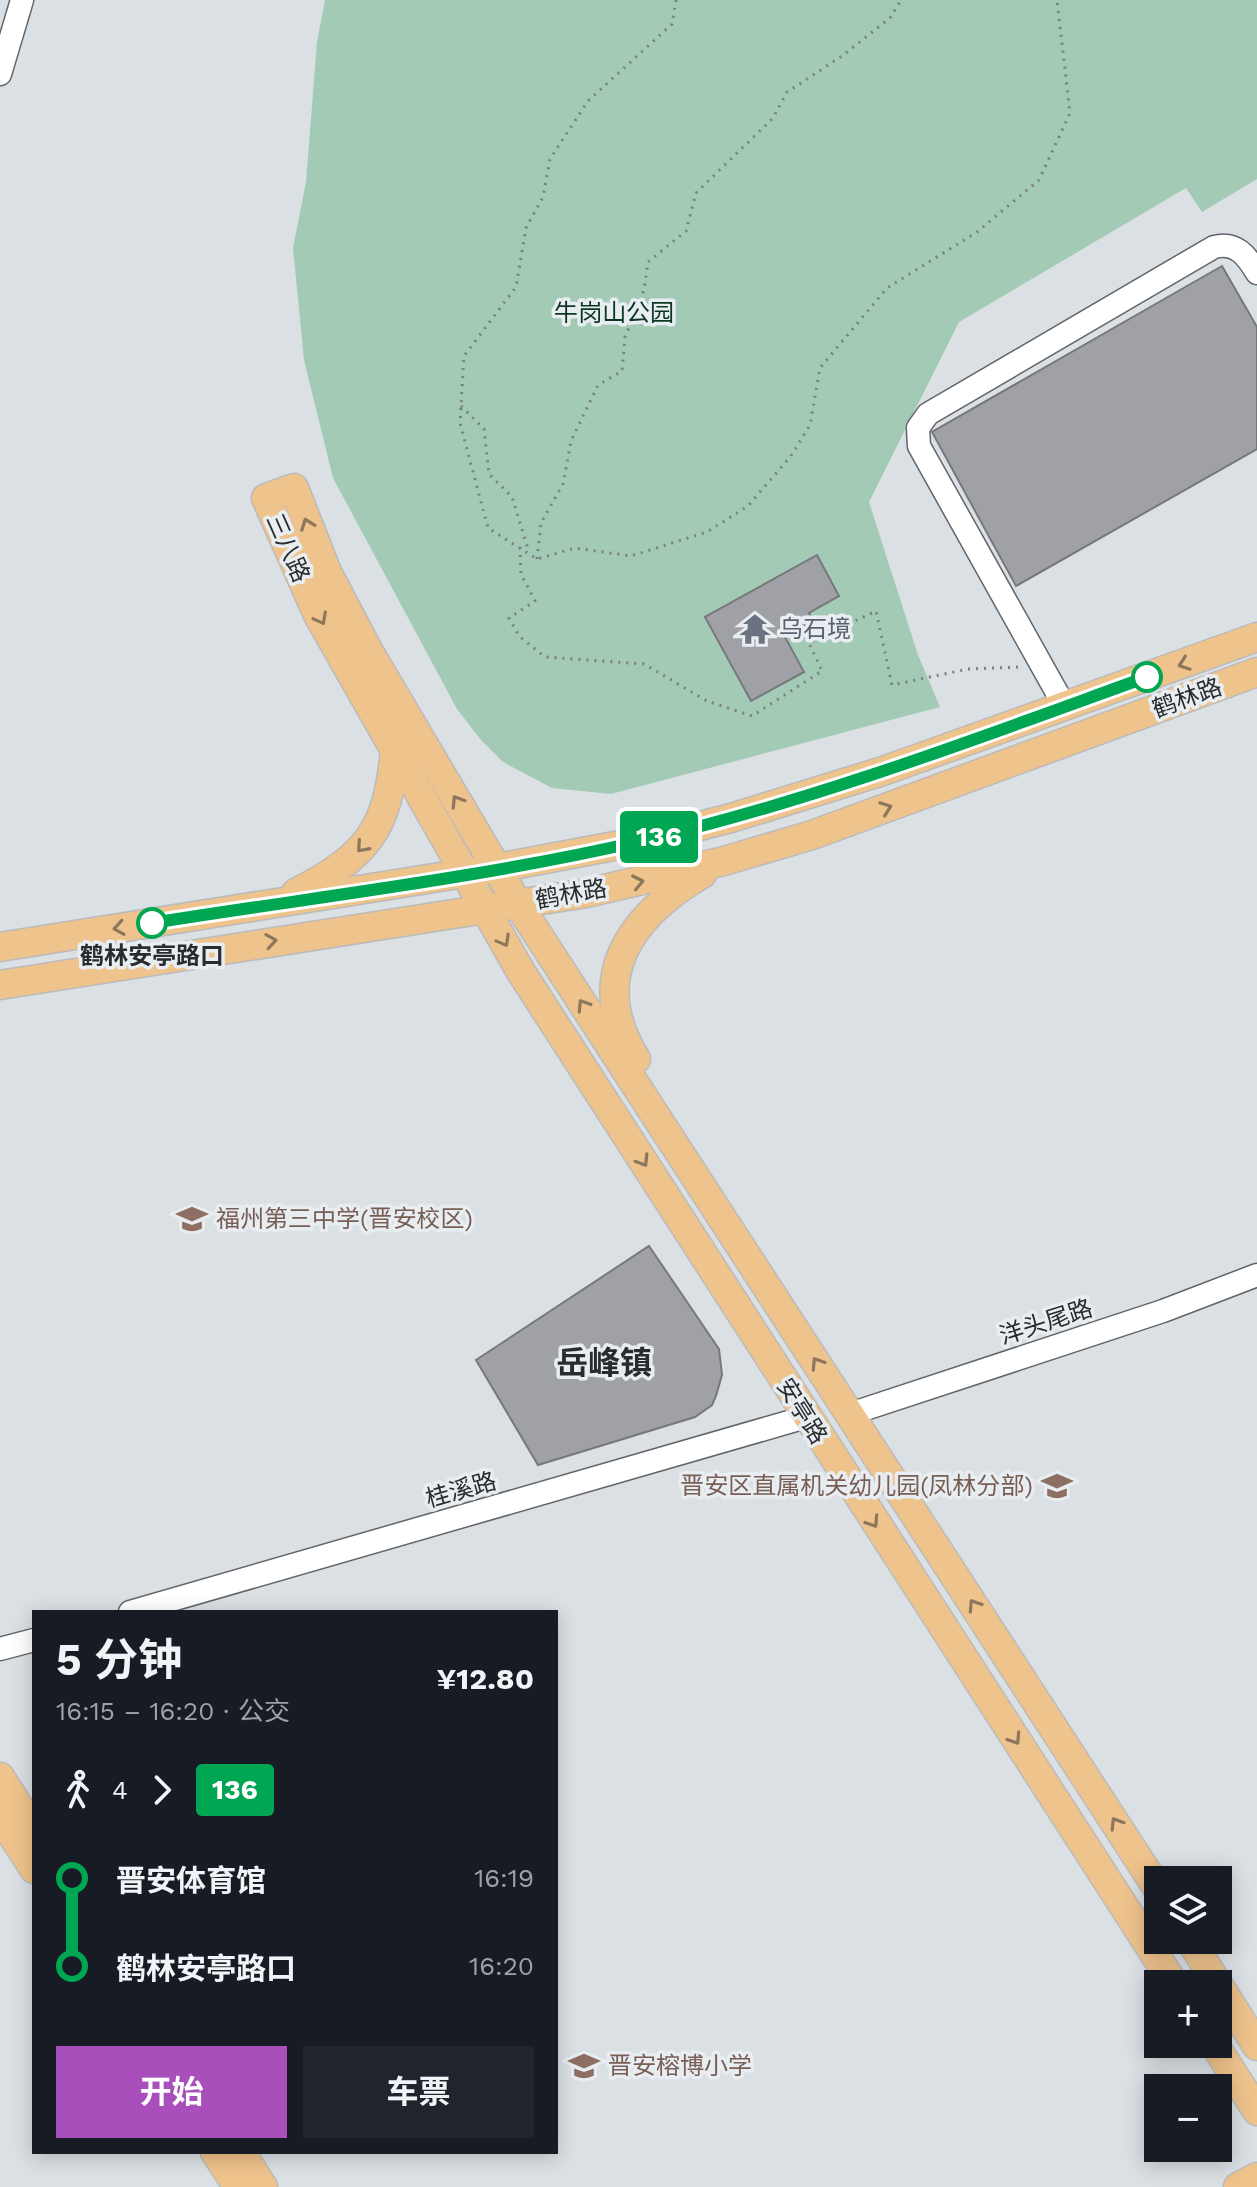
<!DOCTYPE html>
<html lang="zh">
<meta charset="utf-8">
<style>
:root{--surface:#171b24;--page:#20242c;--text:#f1f3f6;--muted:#9ea1a6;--accent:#a84fbb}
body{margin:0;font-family:"Work Sans","Noto Sans SC",sans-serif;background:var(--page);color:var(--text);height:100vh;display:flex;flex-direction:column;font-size:30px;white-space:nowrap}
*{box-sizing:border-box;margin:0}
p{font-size:26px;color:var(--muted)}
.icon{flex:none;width:44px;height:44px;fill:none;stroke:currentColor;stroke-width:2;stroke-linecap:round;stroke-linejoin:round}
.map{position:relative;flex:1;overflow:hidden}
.sheet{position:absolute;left:32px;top:1610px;width:526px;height:544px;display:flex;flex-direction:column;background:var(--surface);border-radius:0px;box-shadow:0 4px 20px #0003}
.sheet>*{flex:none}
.badge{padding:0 16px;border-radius:6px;font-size:28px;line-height:52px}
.fabs{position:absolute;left:1144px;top:1866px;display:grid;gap:16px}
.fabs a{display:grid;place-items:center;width:88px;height:88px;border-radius:0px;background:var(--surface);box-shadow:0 4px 20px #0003;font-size:40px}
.map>.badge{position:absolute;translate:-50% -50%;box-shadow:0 0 0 4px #fff}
.legs{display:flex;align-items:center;gap:12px;height:88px;padding:0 24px;font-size:26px}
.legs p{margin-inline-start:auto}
.head{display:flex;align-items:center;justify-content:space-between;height:136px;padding:0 24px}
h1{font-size:44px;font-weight:700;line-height:60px}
.primary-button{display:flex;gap:16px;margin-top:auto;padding:16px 24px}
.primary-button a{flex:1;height:92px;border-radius:0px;background:var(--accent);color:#fff;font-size:32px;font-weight:700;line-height:92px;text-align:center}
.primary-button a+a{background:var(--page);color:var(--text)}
ul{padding:0 24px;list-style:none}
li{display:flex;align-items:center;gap:28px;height:88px;font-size:30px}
li i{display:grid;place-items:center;width:12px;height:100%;margin:0 10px;background:currentColor}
li i::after{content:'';width:20px;height:20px;margin:-10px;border:6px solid;border-radius:50%;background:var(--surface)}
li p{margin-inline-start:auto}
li:first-child i{background:linear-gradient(#0000 50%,currentColor 0)}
li:last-child i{background:linear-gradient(currentColor 50%,#0000 0)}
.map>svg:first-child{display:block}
.green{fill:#a3cab4}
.building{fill:#a0a1a6;stroke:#77777c;stroke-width:2}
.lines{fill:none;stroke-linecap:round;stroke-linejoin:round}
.minor-casing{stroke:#616569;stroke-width:25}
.major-casing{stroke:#bbb;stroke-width:31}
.path{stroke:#7c7f82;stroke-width:3;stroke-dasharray:2 6;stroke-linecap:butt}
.minor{stroke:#fff;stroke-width:22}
.major{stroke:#efc38c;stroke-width:28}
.oneway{stroke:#8c775c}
.line-1-casing{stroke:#fff;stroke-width:18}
.line-1{stroke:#00a651;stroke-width:12}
.stop-1-dot{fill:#fff;stroke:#00a651;stroke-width:4}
.labels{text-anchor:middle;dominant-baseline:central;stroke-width:7;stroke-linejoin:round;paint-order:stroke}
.park-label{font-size:24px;fill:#0d3623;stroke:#e8edf1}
.street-label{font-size:24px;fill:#292b2c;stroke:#e8edf1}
.worship-label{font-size:24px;fill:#5b616d;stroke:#e8edf1;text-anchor:start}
.stop-label{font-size:24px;font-weight:bold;fill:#292b2c;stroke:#e8edf1}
.education-label{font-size:24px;fill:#785e54;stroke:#e8edf1;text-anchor:start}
.district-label{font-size:32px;font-weight:bold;fill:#292b2c;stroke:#e8edf1}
</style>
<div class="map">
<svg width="1257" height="2187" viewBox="0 0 1257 2187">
<rect width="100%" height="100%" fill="#dbe0e4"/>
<!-- green -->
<path class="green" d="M325 0H1257V179L1202 212 1186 188 959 322 869 502 918 655 940 707 611 794 552 788 503 762 481 740 457 709 333 478 304 360 293 248 306 182 317 42Z"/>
<!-- building -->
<path class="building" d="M1222 266 1257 327V449L1016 586 932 432Z
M817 555 839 596 809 613 813 621 785 637 804 672 751 701 705 617Z
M649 1246 719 1349 722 1375 716 1396 712 1405 695 1417 538 1465 476 1360Z"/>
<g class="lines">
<defs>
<path id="minor" d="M0 74 22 0
M1065 707 919 446 918 428 928 414 1214 247C1236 241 1247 256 1257 273
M850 1414 1163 1311 1257 1275
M130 1612 806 1417
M0 1649 34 1640"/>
<path id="major" d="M296 893C368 855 388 830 395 749
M0 947 497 868 641 841 731 818 883 771 1257 637
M0 985 587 893 724 861 812 835 1257 672
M636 1059C586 979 629 917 702 874
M0 1777 34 1830
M0 1816 34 1869
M1158 1889 518 904 369 652 327 572 294 488 266 498 318 615 521 972 1174 1984
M1190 1940 1257 2046
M1214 2044 1257 2111
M215 2152 238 2187
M241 2152 263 2187
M1238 2187 1257 2177"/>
</defs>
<!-- minor casing -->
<use href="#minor" class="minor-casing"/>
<!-- major casing -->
<use href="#major" class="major-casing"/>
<!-- path -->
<path class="path" d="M676 0 672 24 588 101 550 159 543 197 526 228 516 287 464 356 460 423 488 528 537 559 575 548 631 556 707 532 748 506 791 456 810 425 820 368 887 288 977 232 1039 180 1070 113 1057 0
M461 406 484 429 489 474 512 497 529 552
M520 547 521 574 535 601 509 618 519 636 545 657 644 664 707 701 752 716 822 671 809 643 876 611 892 685 968 669 1020 667
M537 559 541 523 563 484 571 441 598 385 622 371 625 337 644 290 648 262 686 231 696 193 773 118 787 92 842 56 890 18 901 0"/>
<!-- minor -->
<use href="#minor" class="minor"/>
<!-- major -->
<use href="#major" class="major"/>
</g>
<!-- one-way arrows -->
<defs><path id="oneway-chevron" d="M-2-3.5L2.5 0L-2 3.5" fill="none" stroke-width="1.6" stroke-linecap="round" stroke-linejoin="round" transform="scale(2)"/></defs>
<g class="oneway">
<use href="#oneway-chevron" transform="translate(307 524) rotate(-110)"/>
<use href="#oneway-chevron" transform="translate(321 619) rotate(62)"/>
<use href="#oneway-chevron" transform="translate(1184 664) rotate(160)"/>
<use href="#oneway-chevron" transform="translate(457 801) rotate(-122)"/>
<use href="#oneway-chevron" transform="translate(886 808) rotate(-20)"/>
<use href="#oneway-chevron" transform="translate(362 847) rotate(131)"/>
<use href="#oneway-chevron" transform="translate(638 882) rotate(-12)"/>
<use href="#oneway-chevron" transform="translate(119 928) rotate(171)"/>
<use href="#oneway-chevron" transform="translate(271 941) rotate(-9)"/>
<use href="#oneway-chevron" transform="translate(504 941) rotate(61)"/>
<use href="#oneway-chevron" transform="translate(583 1005) rotate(-123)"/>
<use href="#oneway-chevron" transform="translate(643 1161) rotate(58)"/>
<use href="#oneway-chevron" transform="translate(817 1363) rotate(-123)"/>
<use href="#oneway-chevron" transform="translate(873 1522) rotate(57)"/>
<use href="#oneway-chevron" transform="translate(974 1605) rotate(-123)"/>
<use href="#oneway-chevron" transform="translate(1015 1739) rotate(57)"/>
<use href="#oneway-chevron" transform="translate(1116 1823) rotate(-122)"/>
</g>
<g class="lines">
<defs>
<path id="line-1" d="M152 923C315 897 481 878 641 841 814 801 981 737 1147 677"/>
</defs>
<!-- line-1 casing -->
<use href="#line-1" class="line-1-casing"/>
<!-- line-1 -->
<use href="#line-1" class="line-1"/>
</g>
<!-- icons -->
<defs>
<symbol id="temple-bare" viewBox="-9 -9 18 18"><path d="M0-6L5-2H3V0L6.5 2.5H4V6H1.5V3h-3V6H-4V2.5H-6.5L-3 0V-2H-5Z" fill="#6b7280" stroke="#e8edf1" stroke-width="2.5" paint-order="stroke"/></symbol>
<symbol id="school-bare" viewBox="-9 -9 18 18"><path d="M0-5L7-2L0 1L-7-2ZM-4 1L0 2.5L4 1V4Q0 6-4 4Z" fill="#8d6e63" stroke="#e8edf1" stroke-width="2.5" paint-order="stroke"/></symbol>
</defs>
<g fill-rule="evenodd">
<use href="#temple-bare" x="733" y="607" width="44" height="44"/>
<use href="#school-bare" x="170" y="1197" width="44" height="44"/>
<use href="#school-bare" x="1035" y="1464" width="44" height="44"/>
<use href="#school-bare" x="562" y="2044" width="44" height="44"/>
</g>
<!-- markers -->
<g class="stop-1-dot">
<circle cx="1147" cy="677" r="14"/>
<circle cx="152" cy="923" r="14"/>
</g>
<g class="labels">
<!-- park labels -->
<g class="park-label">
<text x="614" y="313">牛岗山公园</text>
</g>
<!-- street labels -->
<g class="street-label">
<text transform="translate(288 548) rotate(66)">三八路</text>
<text transform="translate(1187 698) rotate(-20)">鹤林路</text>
<text transform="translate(571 894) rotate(-10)">鹤林路</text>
<text transform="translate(1046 1322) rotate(-18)">洋头尾路</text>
<text transform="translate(802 1411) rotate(58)">安亭路</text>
<text transform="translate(461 1490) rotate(-16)">桂溪路</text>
</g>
<!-- worship labels -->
<g class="worship-label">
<text x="779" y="629">乌石境</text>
</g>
<!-- stop labels -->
<g class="stop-label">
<text x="152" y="956">鹤林安亭路口</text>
</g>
<!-- education labels -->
<g class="education-label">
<text x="216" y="1219">福州第三中学(晋安校区)</text>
<text x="1033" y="1486" text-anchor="end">晋安区直属机关幼儿园(凤林分部)</text>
<text x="608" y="2066">晋安榕博小学</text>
</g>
<!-- district labels -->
<g class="district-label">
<text x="604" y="1363">岳峰镇</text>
</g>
</g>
</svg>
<div class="fabs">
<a><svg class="icon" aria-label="layers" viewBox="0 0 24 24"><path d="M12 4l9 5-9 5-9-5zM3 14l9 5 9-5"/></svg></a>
<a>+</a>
<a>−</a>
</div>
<b class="badge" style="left:659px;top:837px;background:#00a651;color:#fff">136</b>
<section class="sheet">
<div class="head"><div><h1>5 分钟</h1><p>16:15 – 16:20 · 公交</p></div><b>¥12.80</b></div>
<div class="legs"><svg class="icon" aria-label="walk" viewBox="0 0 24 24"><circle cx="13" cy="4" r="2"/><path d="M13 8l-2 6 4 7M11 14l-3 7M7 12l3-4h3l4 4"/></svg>4<svg class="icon" aria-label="forward" viewBox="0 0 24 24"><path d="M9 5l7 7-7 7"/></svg><b class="badge" style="background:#00a651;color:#fff">136</b></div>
<ul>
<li><i style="color:#00a651"></i><b>晋安体育馆</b><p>16:19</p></li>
<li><i style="color:#00a651"></i><b>鹤林安亭路口</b><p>16:20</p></li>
</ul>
<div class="primary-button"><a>开始</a><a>车票</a></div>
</section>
</div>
